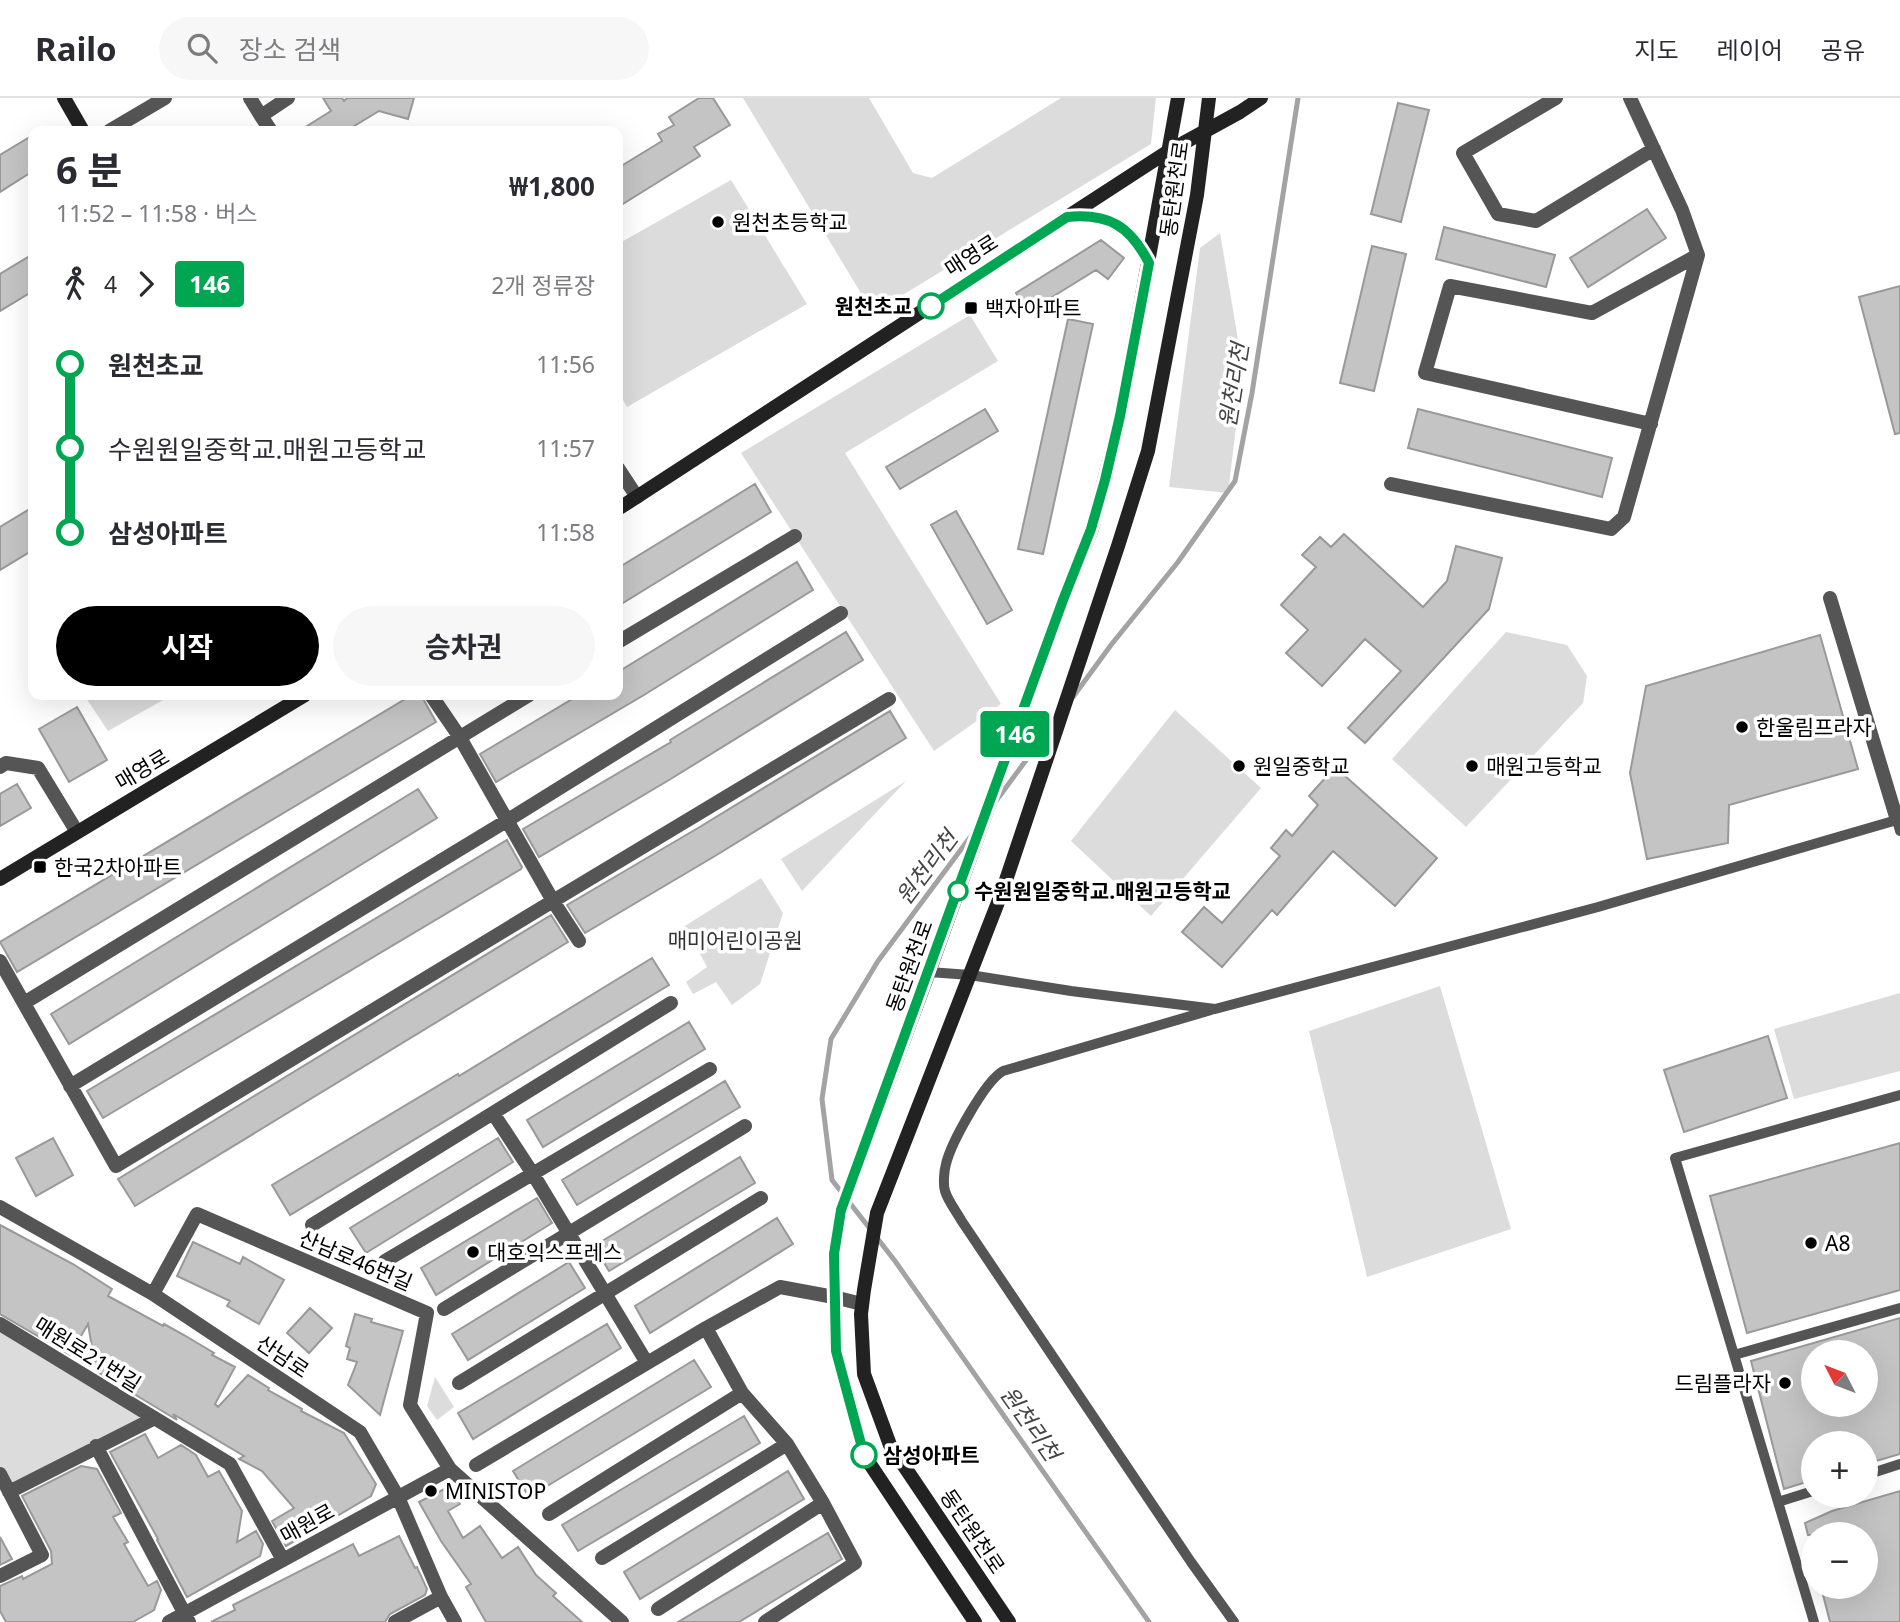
<!DOCTYPE html>
<html lang="ko">
<meta charset="utf-8">
<style>
:root{--surface:#fff;--page:#f7f7f7;--text:#2b2b33;--muted:#7c7c81;--line:#e1e1e2;--accent:#000}
body{margin:0;font-family:"Noto Sans","Noto Sans KR",sans-serif;background:var(--page);color:var(--text);height:100vh;display:flex;flex-direction:column;font-size:26px;white-space:nowrap}
*{box-sizing:border-box;margin:0}
p{font-size:23px;color:var(--muted)}
.icon{flex:none;width:38px;height:38px;fill:none;stroke:currentColor;stroke-width:2;stroke-linecap:round;stroke-linejoin:round}
.map{position:relative;flex:1;overflow:hidden}
.panel{position:absolute;left:28px;top:28px;width:595px;height:574px;display:flex;flex-direction:column;background:var(--surface);border-radius:14px;box-shadow:0 7px 28px #0002}
.panel>*{flex:none}
.badge{padding:0 14px;border-radius:5px;font-size:24px;line-height:46px}
.needle{width:46px;rotate:312deg}
.buttons{position:absolute;left:1801px;top:1242px;display:grid;gap:14px}
.buttons a{display:grid;place-items:center;width:77px;height:77px;border-radius:50%;background:var(--surface);box-shadow:0 7px 28px #0002;font-size:35px}
.map>.badge{position:absolute;translate:-50% -50%;box-shadow:0 0 0 4px #fff}
.legs{display:flex;align-items:center;gap:10px;height:77px;padding:0 28px;font-size:23px}
.legs p{margin-inline-start:auto}
.head{display:flex;align-items:center;justify-content:space-between;height:119px;padding:0 28px}
h1{font-size:38px;font-weight:700;line-height:52px}
.cta{display:flex;gap:14px;margin-top:auto;padding:14px 28px}
.cta a{flex:1;height:80px;border-radius:42px;background:var(--accent);color:#fff;font-size:28px;font-weight:700;line-height:80px;text-align:center}
.cta a+a{background:var(--page);color:var(--text)}
ul{padding:0 28px;list-style:none}
li{display:flex;align-items:center;gap:24px;height:84px;font-size:26px}
li i{display:grid;place-items:center;width:10px;height:100%;margin:0 9px;background:currentColor}
li i::after{content:'';width:18px;height:18px;margin:-9px;border:5px solid;border-radius:50%;background:var(--surface)}
li p{margin-inline-start:auto}
li:first-child i{background:linear-gradient(#0000 50%,currentColor 0)}
li:last-child i{background:linear-gradient(currentColor 50%,#0000 0)}
header{display:flex;align-items:center;gap:42px;box-sizing:border-box;height:98px;padding:0 35px;background:var(--surface);border-bottom:2px solid var(--line)}
header strong{font-size:33px}
nav{display:flex;gap:38px;margin-inline-start:auto;font-size:24px}
.search{width:490px;height:63px;background:var(--page);display:flex;align-items:center;gap:18px;box-sizing:border-box;padding:0 24px;border-radius:38px;color:var(--muted);font-size:26px}
.map>svg:first-child{display:block}
.green{fill:#dcdcdc}
.lines{fill:none;stroke-linecap:round;stroke-linejoin:round}
.stream{stroke:#a3a3a3;stroke-width:5}
.building{fill:#c4c4c4;stroke:#999;stroke-width:2;fill-rule:evenodd}
.lane{stroke:#555;stroke-width:10}
.street{stroke:#555;stroke-width:14}
.secondary{stroke:#222;stroke-width:14}
.line-1-casing{stroke:#fff;stroke-width:16}
.line-1{stroke:#00a651;stroke-width:10}
.poi-dot{fill:#000;stroke:#fff;stroke-width:2.5}
.stop-1-dot{fill:#fff;stroke:#00a651;stroke-width:3.5}
.labels{text-anchor:middle;dominant-baseline:central;stroke-width:7;stroke-linejoin:round;paint-order:stroke}
.street-label{font-size:21px;fill:#000;stroke:#fff}
.poi-label{font-size:21px;fill:#000;stroke:#fff;text-anchor:start}
.stop-label{font-size:21px;font-weight:bold;fill:#000;stroke:#fff;text-anchor:start}
.park-label{font-size:21px;fill:#333;stroke:#fff}
.water-label{font-size:23px;font-style:italic;fill:#444;stroke:#fff}
</style>
<header>
<strong>Railo</strong>
<div class="search"><svg class="icon" aria-label="search" viewBox="0 0 24 24"><circle cx="10" cy="10" r="6"/><path d="M15 15l6 6"/></svg>장소 검색</div>
<nav><a>지도</a><a>레이어</a><a>공유</a></nav>
</header>
<div class="map">
<svg width="1900" height="1524" viewBox="0 0 1900 1524">
<rect width="100%" height="100%" fill="#fff"/>
<!-- green -->
<path class="green" d="M743 0H869L913 75 932 80 1061 0H1156L1151 46 873 215Z
M731 82 807 206 627 309 618 293V146Z
M1220 135 1243 271 1228 395 1169 389 1200 150Z
M970 217 998 263 845 355 1001 606 934 653 741 355Z
M1506 534 1567 547 1587 578 1583 605 1466 729 1392 661Z
M84 597H172L108 633Z
M1175 612 1261 690 1151 818 1071 743Z
M906 683 802 793 781 761Z
M761 780 783 815 760 886 732 907 716 884 693 896 686 884 707 869 685 828Z
M1440 888 1511 1131 1367 1179 1309 933Z
M1900 895V973L1794 1001 1774 931Z
M0 1231 143 1318 10 1389 0 1369Z
M435 1279 454 1309 437 1322 427 1308Z"/>
<g class="lines">
<!-- stream -->
<path class="stream" d="M1073 599 1111 547 1178 464 1235 383 1252 295 1298 0
M996 703 1052 627
M974 734 878 863 831 941 822 1001 832 1082 895 1163 1149 1524"/>
</g>
<!-- building -->
<path class="building" d="M323 0H342L344 3 347 0H414L408 21 379 13 346 33H299L331 13Z
M699 0H713L730 27 694 49 700 58 618 109V70L662 43 658 36 674 27 669 19Z
M1398 5 1429 12 1401 124 1371 116Z
M33 37V73L0 94V57Z
M1647 111 1666 140 1588 189 1570 160Z
M1444 129 1555 157 1546 189 1436 161Z
M1101 142 1124 160 1108 181 1096 172 1028 214 1016 195Z
M1372 148 1406 156 1374 293 1340 285Z
M33 156V193L0 213V176Z
M1900 188V335L1895 336 1859 199Z
M1068 221 1093 226 1043 456 1018 451Z
M985 311 998 333 900 391 886 369Z
M1418 311 1612 360 1602 399 1408 350Z
M755 386 771 414 618 508V470Z
M33 409V452L0 472V429Z
M956 413 1012 512 987 526 931 427Z
M1344 436 1423 509 1447 483 1456 448 1502 460 1489 511 1365 645 1348 630 1401 573 1365 541 1322 588 1286 555 1308 532 1281 507 1316 469 1302 457 1320 439 1331 449Z
M797 464 813 492 644 597 496 684 480 656 579 597H618V574Z
M846 534 863 562 669 682 539 759 523 731 671 644 670 642Z
M1820 537 1858 671 1729 707 1728 745 1647 761 1630 675 1646 588Z
M412 597H421L436 624 17 874 0 844Z
M77 609 107 662 69 684 39 631Z
M890 613 906 640 715 758 585 835 567 807 698 730Z
M1335 669 1437 760 1395 808 1333 753 1277 817 1272 812 1222 869 1182 834 1204 809 1222 825 1280 758 1271 750 1286 732 1292 738 1318 707 1309 698Z
M17 686 31 710 0 728V696Z
M418 691 437 720 69 946 51 916Z
M507 742 522 769 521 771 103 1020 87 993Z
M551 817 568 844 135 1108 118 1081Z
M652 860 669 887 290 1117 272 1087 458 976 459 978Z
M689 924 705 951 543 1049 527 1022Z
M1768 938 1787 1000 1684 1034 1664 972Z
M725 983 740 1009 577 1107 562 1082Z
M53 1040 73 1077 36 1098 16 1060Z
M498 1040 513 1064 366 1155 350 1130Z
M1900 1045V1192L1747 1235 1710 1098Z
M740 1059 755 1085 609 1173 594 1148Z
M537 1100 552 1125 436 1197 421 1170Z
M777 1120 793 1146 650 1235 635 1208Z
M0 1127 73 1166 112 1191 108 1198 163 1228 164 1226 184 1237 214 1255 212 1257 235 1269 215 1306 218 1309 248 1277 269 1290 268 1292 302 1311 301 1313 344 1335 376 1386 371 1398 286 1448 272 1423 294 1410 262 1373 239 1361 244 1358 173 1316 177 1322 96 1273 88 1226 70 1257 0 1216Z
M193 1144 240 1166 243 1159 284 1182 259 1226 227 1208 230 1203 177 1178Z
M569 1164 585 1190 468 1262 452 1236Z
M310 1210 332 1230 309 1255 287 1235Z
M355 1216 372 1221 371 1224 403 1233 380 1317 348 1287 357 1264 347 1261 350 1250 346 1248Z
M1900 1220V1356L1866 1366V1346H1813V1382L1784 1391 1751 1263ZM1813 1255H1866V1307H1813Z
M607 1226 621 1250 473 1341 458 1315Z
M694 1262 711 1289 529 1399 513 1373Z
M744 1318 760 1345 578 1453 562 1427Z
M145 1336 158 1360 181 1347 196 1357 208 1379 219 1373 242 1413 237 1444 256 1433 263 1446 260 1458 187 1499 157 1442 158 1441 110 1354Z
M81 1368 97 1371 121 1415 113 1419 128 1444 124 1446 148 1488 157 1483 161 1492 154 1512 133 1524H6L0 1513V1488L22 1478 23 1481 52 1466 51 1453 22 1398Z
M788 1373 804 1401 640 1501 624 1474Z
M450 1388 460 1406 448 1413 463 1440 480 1428 502 1460 518 1449 536 1477 556 1495 553 1498 582 1524H486L466 1489 471 1486 441 1443 419 1404Z
M1900 1393V1524H1830L1821 1489H1866V1437H1808L1805 1425 1832 1413Z
M828 1435 842 1461 739 1524H678Z
M399 1438 415 1470 417 1469 427 1491 425 1497 390 1516 385 1524H211L235 1512 233 1507 353 1446 359 1458Z
M0 1439 12 1461 0 1467Z"/>
<g class="lines">
<!-- lane -->
<path class="lane" d="M1897 722 1900 733
M929 874 970 877 1071 893 1215 911 1598 809 1900 721
M1211 912 1003 973C985 983 951 1045 946 1066 944 1073 943 1087 945 1093 948 1103 956 1113 961 1122L1191 1464 1234 1524
M1734 1257 1900 1210
M1866 1377 1900 1366
M1778 1404 1813 1393
M1814 1524 1675 1060 1900 997"/>
<!-- street -->
<path class="street" d="M250 0 261 18 288 0
M1556 0 1463 55 1498 116 1536 123 1654 51
M261 18 271 33
M109 33 165 0
M1651 326 1425 275 1450 188 1592 215 1698 157
M618 370 637 399
M1391 386 1611 431 1624 419 1698 157 1682 112 1630 0
M1830 500 1897 722
M618 544 795 438
M431 597 459 638 553 803 889 601
M0 669 6 665 38 670 77 734
M0 863 116 1068 553 803 579 843
M24 905 529 597
M70 988 508 722 841 515
M493 1015 533 1076 647 1265
M0 1109 153 1196 360 1334 398 1399 441 1499 455 1524
M312 1127 671 905
M385 1163 710 971
M153 1196 197 1116 427 1215 410 1307 450 1371 622 1524
M444 1211 745 1028
M0 1226 230 1366 283 1462
M706 1230 742 1295 787 1346 823 1405 855 1465 765 1524
M459 1285 761 1100
M96 1348 189 1524
M476 1367 706 1230 780 1189 834 1199 862 1206
M0 1376 42 1457 0 1478
M9 1394 153 1321
M549 1416 742 1295
M602 1460 787 1346
M658 1511 823 1405
M169 1524 450 1371
M395 1524 441 1499"/>
<!-- secondary -->
<path class="secondary" d="M64 0 83 33
M1068 119C1109 115 1131 129 1149 165
M618 411 1167 54 1240 14 1261 0
M0 781 305 597
M975 1524 864 1357 836 1253 834 1155 841 1112 929 874 1063 502 1092 431 1120 318 1178 0
M1009 1524 890 1347 864 1276 861 1216 864 1192 877 1115 1002 794 1118 448 1148 353 1197 97 1209 0"/>
</g>
<g class="lines">
<defs>
<path id="line-1" d="M864 1357 836 1253 834 1156 841 1112 1063 502 1091 431 1105 382 1120 318 1149 165C1130 128 1109 115 1067 119L931 208"/>
</defs>
<!-- line-1 casing -->
<use href="#line-1" class="line-1-casing"/>
<!-- line-1 -->
<use href="#line-1" class="line-1"/>
</g>
<!-- markers -->
<g class="poi-dot">
<circle cx="718" cy="124" r="7"/>
<rect x="964" y="203" width="14" height="14" rx="3.5"/>
<circle cx="1742" cy="629" r="7"/>
<circle cx="1239" cy="668" r="7"/>
<circle cx="1472" cy="668" r="7"/>
<rect x="33" y="762" width="14" height="14" rx="3.5"/>
<circle cx="1811" cy="1145" r="7"/>
<circle cx="473" cy="1154" r="7"/>
<circle cx="1785" cy="1285" r="7"/>
<circle cx="431" cy="1393" r="7"/>
</g>
<g class="stop-1-dot">
<circle cx="931" cy="208" r="12"/>
<circle cx="958" cy="793" r="9"/>
<circle cx="864" cy="1357" r="12"/>
</g>
<g class="labels">
<!-- street labels -->
<g class="street-label">
<text transform="translate(1174 91) rotate(-82)">동탄원천로</text>
<text transform="translate(971 157) rotate(-33)">매영로</text>
<text transform="translate(142 671) rotate(-31)">매영로</text>
<text transform="translate(909 868) rotate(-70)">동탄원천로</text>
<text transform="translate(356 1162) rotate(23)">산남로46번길</text>
<text transform="translate(88 1256) rotate(32)">매원로21번길</text>
<text transform="translate(283 1258) rotate(34)">산남로</text>
<text transform="translate(307 1425) rotate(-29)">매원로</text>
<text transform="translate(973 1433) rotate(56)">동탄원천로</text>
</g>
<!-- poi labels -->
<g class="poi-label">
<text x="732" y="124">원천초등학교</text>
<text x="985" y="210">백자아파트</text>
<text x="1756" y="629">한울림프라자</text>
<text x="1253" y="668">원일중학교</text>
<text x="1486" y="668">매원고등학교</text>
<text x="54" y="769">한국2차아파트</text>
<text x="1825" y="1145">A8</text>
<text x="487" y="1154">대호익스프레스</text>
<text x="1771" y="1285" text-anchor="end">드림플라자</text>
<text x="445" y="1393">MINISTOP</text>
</g>
<!-- stop labels -->
<g class="stop-label">
<text x="912" y="208" text-anchor="end">원천초교</text>
<text x="974" y="793">수원원일중학교.매원고등학교</text>
<text x="883" y="1357">삼성아파트</text>
</g>
<!-- park labels -->
<g class="park-label">
<text x="735" y="842">매미어린이공원</text>
</g>
<!-- water labels -->
<g class="water-label">
<text transform="translate(1233 287) rotate(-81)">원천리천</text>
<text transform="translate(926 769) rotate(-53)">원천리천</text>
<text transform="translate(1031 1325) rotate(55)">원천리천</text>
</g>
</g>
</svg>
<div class="buttons">
<a><svg class="needle" viewBox="-14 -14 28 28"><path d="M0-13l5 13h-10z" fill="#e53935"/><path d="M0 13l5-13h-10z" fill="#7c7c81"/></svg></a>
<a>+</a>
<a>−</a>
</div>
<b class="badge" style="left:1015px;top:636px;background:#00a651;color:#fff">146</b>
<section class="panel">
<div class="head"><div><h1>6 분</h1><p>11:52 – 11:58 · 버스</p></div><b>₩1,800</b></div>
<div class="legs"><svg class="icon" aria-label="walk" viewBox="0 0 24 24"><circle cx="13" cy="4" r="2"/><path d="M13 8l-2 6 4 7M11 14l-3 7M7 12l3-4h3l4 4"/></svg>4<svg class="icon" aria-label="forward" viewBox="0 0 24 24"><path d="M9 5l7 7-7 7"/></svg><b class="badge" style="background:#00a651;color:#fff">146</b><p>2개 정류장</p></div>
<ul>
<li><i style="color:#00a651"></i><b>원천초교</b><p>11:56</p></li>
<li><i style="color:#00a651"></i><span>수원원일중학교.매원고등학교</span><p>11:57</p></li>
<li><i style="color:#00a651"></i><b>삼성아파트</b><p>11:58</p></li>
</ul>
<div class="cta"><a>시작</a><a>승차권</a></div>
</section>
</div>
